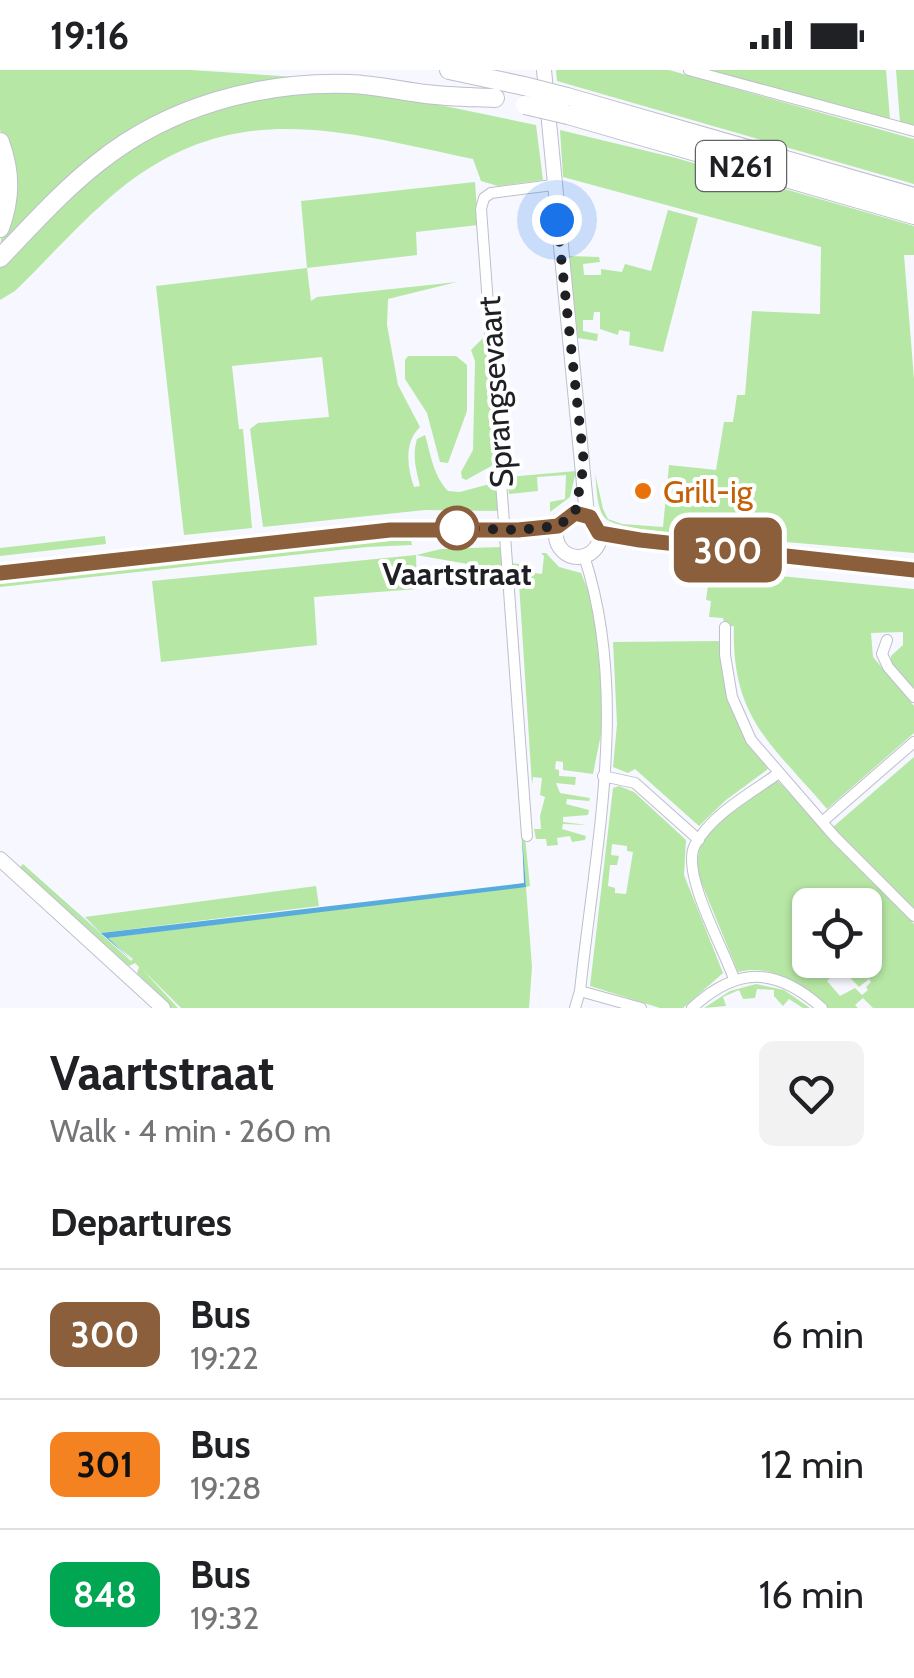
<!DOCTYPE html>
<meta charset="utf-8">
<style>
:root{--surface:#fff;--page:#f2f2f2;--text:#202124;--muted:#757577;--line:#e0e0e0}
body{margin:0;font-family:Cabin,sans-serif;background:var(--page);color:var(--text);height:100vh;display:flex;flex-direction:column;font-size:38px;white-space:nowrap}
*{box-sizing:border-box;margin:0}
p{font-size:32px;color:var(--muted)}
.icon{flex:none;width:55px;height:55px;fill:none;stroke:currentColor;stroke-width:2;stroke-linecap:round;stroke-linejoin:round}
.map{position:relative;height:938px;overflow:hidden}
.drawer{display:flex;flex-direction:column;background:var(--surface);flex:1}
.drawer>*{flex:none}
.badge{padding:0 20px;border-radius:15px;font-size:35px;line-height:65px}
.controls{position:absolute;left:792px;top:818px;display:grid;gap:20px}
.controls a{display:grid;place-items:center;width:90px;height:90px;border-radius:15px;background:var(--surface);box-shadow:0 2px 8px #0004;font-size:50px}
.you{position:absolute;width:50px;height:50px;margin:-25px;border:8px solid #fff;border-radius:50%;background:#1a73e8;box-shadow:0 0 0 15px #1a73e833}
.map>.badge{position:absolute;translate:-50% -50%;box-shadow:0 0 0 5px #fff}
h2{padding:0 50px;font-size:38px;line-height:90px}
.round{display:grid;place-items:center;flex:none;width:105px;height:105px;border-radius:15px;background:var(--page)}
.headline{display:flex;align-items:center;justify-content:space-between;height:170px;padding:0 50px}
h1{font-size:48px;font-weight:700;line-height:75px}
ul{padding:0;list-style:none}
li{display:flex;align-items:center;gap:30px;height:130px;padding:0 50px;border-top:2px solid var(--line)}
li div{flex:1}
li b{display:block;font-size:38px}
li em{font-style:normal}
li .badge{min-width:110px;font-weight:700;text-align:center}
.status{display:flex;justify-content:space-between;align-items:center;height:70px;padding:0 50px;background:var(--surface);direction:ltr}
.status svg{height:28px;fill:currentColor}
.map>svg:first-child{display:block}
.green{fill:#b7e7a5;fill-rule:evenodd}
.water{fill:#57abdd}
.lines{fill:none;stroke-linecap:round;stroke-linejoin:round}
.street-casing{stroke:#bdbfcb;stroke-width:12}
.secondary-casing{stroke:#bdbfcb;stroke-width:16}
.highway-casing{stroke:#bdbfcb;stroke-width:20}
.street{stroke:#fff;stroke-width:10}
.secondary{stroke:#fff;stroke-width:14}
.highway{stroke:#fff;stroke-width:18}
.highway-bridge-casing{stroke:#bdbfcb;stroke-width:20;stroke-linecap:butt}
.highway-bridge{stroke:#fff;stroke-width:18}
.line-casing{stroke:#fff;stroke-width:22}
.line{stroke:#8b5e3c;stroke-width:15}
.walk{stroke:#1f2024;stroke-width:10;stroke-dasharray:0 18}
.food-dot{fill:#e8710a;stroke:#fff;stroke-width:4}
.stop-dot{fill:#fff;stroke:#8b5e3c;stroke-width:5}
.labels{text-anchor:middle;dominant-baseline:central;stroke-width:8;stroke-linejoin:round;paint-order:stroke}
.shield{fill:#fff;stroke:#626366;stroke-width:2.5}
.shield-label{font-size:30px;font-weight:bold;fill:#1f2024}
.street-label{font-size:32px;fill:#1f2024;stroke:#fff}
.food-label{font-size:32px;fill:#c56008;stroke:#fff;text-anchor:start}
.stop-label{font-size:32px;font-weight:bold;fill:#1f2024;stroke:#fff}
</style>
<div class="status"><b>19:16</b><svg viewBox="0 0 49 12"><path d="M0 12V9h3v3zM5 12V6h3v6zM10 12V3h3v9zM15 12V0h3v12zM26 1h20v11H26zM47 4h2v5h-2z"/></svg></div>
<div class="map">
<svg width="914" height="938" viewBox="0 0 914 938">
<rect width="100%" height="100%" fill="#f6f7ff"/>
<!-- green -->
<path class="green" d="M0 0H191L311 8 158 50 0 183 8 78 0 60Z
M556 0H669L914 69V114L557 11Z
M704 0H886L890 49 713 3Z
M896 0H914V56L900 52Z
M367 20 536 55 543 110 498 116 481 111 473 89C343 62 236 26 120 119 82 150 50 187 15 221L0 230V193L121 81 221 34 285 21Z
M560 60 676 88 914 156V185H904L914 309V483L786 472 785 477 764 475C739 471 619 461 606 449 596 440 597 416 595 403L603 439 608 449 622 454 663 457 669 395 716 400 724 352H733L737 325H745L752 241 820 244 821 177 563 107Z
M475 112 478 155 416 162 417 185 307 198 311 231 317 227 457 212 388 229 387 255 398 315 420 357C404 372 407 397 414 417L420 416C416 399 412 386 417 369L425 365C431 385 433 405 448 421L460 422 497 412 499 441 425 440 263 457 250 359 258 353 329 347 322 287 232 296 239 359H243L252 458 184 465 156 216 307 198 301 131Z
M668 140 698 148 663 282 629 275 630 262 619 260 618 265 600 259V242H594L593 250H583V261L598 264 597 271 578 268 568 186 599 187 600 192 583 194 584 205H601V199L622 202 625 194 651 201Z
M486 265 495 394 466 410 462 408 461 402 473 380 475 291 471 280Z
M408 286H456L467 295V341L448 393 440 392 427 343 405 309V290Z
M576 401 570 427 550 442V432L565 429 566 405 537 407 538 421 509 424 507 407Z
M105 466 106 474 0 486V478Z
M387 466 411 470 412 475 367 477 0 517V508Z
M501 477 502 500 416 485 417 519 314 527 317 575 161 592 152 511 416 485 441 479Z
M541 483H546L559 497 581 503 593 533 602 624 601 664 593 704 563 700V692L556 691 555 699 559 700V706L576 707 575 715 556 713 560 723 590 728 589 731 567 729 566 734 589 740 588 745 563 747V752L587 755 563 754 562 759 586 766 585 770 572 772 570 766 557 768 558 775 547 776 546 769H536L534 759H541L540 746 545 727 540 725 542 708 533 707 532 715 519 513H509L508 493 519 494V501L542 504 544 486Z
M712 487 729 493V501L914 519V619L891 594V586L903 575V562L871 563 873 587 914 636V663L827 739C773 675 731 649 734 556L725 557 723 548 709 547 711 531 706 530Z
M720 571C723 626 736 654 768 699L726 730 699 756 635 699 628 703 613 697 617 654 613 572Z
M914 687V838L833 757Z
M777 710 914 854V938H873L863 928 855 935 858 938H827C804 915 772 893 738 902L697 802C698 792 697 780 703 771 720 747 754 728 777 710ZM810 835H865V890H839L836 893 859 917 869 909 871 912 866 917 868 920 862 925 855 918 840 926 827 911 833 905 826 897 831 892 829 890 806 900 793 886 799 880 794 871 805 861 810 865Z
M619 716 634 722 686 770 684 805 723 903 683 938H660L590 916 613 718ZM612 774 627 776V781L633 782 626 824 615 823V818L608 816 610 795H617L619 786 611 785Z
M521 762 525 767 530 816 526 817 532 897 529 938H181L142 899 178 938H171L137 903 139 897 135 893 129 896 19 798 23 794 131 891 133 889 107 868 526 816Z
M316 816 319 836 101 863 85 847Z
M756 914 784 920 810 938H803L789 929 783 936 774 926V920L757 919 755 928 743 929 739 920 723 927 726 936 704 938 730 921Z"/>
<!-- water -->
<path class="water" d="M522 766 526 817 108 868 133 891 22 795 101 863 524 813Z"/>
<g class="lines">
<defs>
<path id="street" d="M689 0 914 61
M725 557V585L732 627 751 670 835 767 914 846
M887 570 882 584 888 597 914 627
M603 706 635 713 699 770
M822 752 914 672
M527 766 481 139 484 128 491 123 553 115
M734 909C724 879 680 802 695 775 712 744 751 723 779 703
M580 921 641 938
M575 938 580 921C595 778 630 625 584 486
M692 938C738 896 776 897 822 938"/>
<path id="secondary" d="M544 0 587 445
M556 465a22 22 0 1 1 44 0a22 22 0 1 1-44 0Z
M599 463 701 474 757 485 914 500
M0 503 389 460H518L558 456
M0 789 163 938"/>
<path id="highway" d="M449 0 524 16
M567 27 914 127
M568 45 914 145
M0 72C11 102 11 128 0 158
M0 188C32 155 63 120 99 92 169 36 261 11 350 14 376 15 401 21 426 24 449 27 472 27 495 28"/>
</defs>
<!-- street casing -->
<use href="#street" class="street-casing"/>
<!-- secondary casing -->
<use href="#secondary" class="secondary-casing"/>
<!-- highway casing -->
<use href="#highway" class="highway-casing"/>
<!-- street -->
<use href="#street" class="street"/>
<!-- secondary -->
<use href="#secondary" class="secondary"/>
<!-- highway -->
<use href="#highway" class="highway"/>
<defs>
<path id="highway-bridge" d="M524 16 567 27
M525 35 568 45"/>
</defs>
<!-- highway-bridge casing -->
<use href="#highway-bridge" class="highway-bridge-casing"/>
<!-- highway-bridge -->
<use href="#highway-bridge" class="highway-bridge"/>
</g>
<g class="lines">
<defs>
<path id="line" d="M0 503 390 460H518L558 456 575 443 590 447 599 463 640 470 914 500"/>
</defs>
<!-- line casing -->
<use href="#line" class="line-casing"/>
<!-- line -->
<use href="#line" class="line"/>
<!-- walk -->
<path class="walk" d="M457 458 518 460 558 456 575 443 584 394 557 150"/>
</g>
<!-- markers -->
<circle class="food-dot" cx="643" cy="421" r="10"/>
<circle class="stop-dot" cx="457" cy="458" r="20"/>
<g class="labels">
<!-- shield labels -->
<rect class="shield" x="696" y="71" width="90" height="50" rx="8"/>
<g class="shield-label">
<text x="741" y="96">N261</text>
</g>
<!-- street labels -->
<g class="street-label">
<text transform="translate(495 322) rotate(-94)">Sprangsevaart</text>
</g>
<!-- food labels -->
<g class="food-label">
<text x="663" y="421">Grill-ig</text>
</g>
<!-- stop labels -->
<g class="stop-label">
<text x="457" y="503">Vaartstraat</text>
</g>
</g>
</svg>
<div class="controls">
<a><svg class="icon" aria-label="locate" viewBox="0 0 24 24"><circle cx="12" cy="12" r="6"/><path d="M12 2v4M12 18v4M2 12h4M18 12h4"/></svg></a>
</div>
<div class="you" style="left:557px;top:150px"></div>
<b class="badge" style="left:728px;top:480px;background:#8b5e3c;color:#fff">300</b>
</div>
<section class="drawer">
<div class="headline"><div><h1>Vaartstraat</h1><p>Walk · 4 min · 260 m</p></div><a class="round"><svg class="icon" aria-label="heart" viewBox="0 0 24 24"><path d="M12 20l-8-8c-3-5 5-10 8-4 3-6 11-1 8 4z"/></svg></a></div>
<h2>Departures</h2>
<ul>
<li><span class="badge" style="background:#8b5e3c;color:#fff">300</span><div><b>Bus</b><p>19:22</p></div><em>6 min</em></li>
<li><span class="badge" style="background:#f58220;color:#111">301</span><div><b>Bus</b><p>19:28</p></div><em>12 min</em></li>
<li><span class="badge" style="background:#00a651;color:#fff">848</span><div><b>Bus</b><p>19:32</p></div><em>16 min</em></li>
</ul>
</section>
